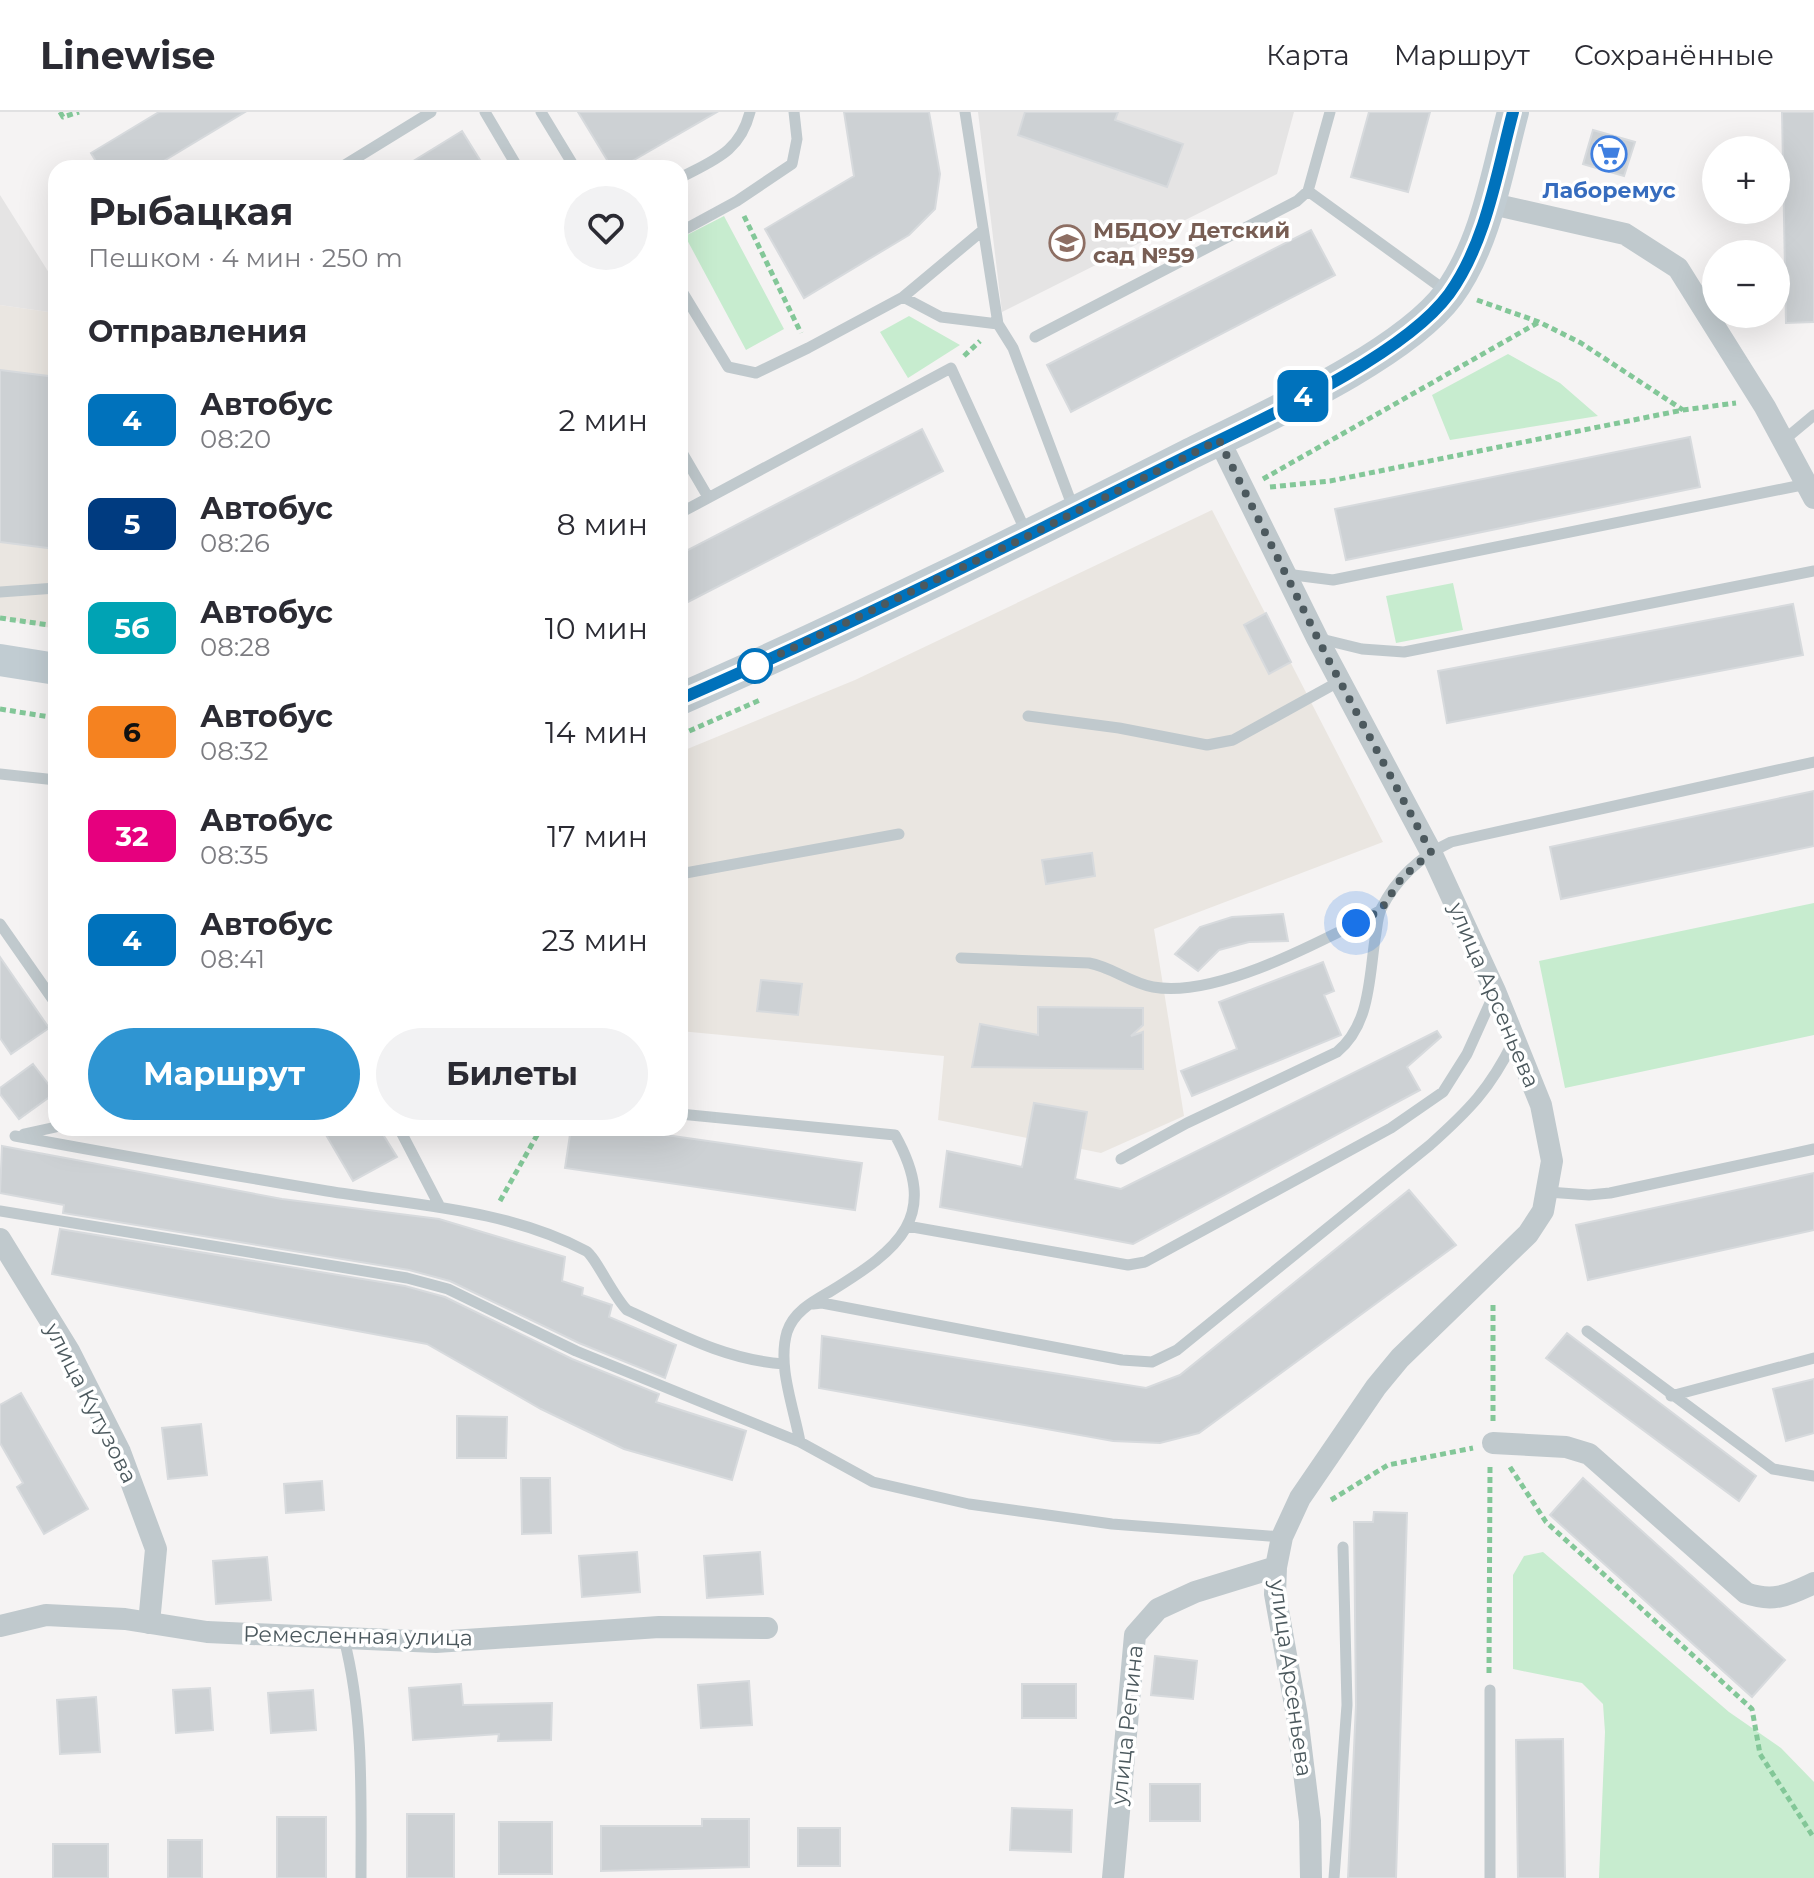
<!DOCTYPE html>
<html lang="ru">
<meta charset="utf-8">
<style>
:root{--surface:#fff;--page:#f2f2f3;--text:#2b2b33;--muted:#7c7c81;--line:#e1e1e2;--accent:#2f95d2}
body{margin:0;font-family:Montserrat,sans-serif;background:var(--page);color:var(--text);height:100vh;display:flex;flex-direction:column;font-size:30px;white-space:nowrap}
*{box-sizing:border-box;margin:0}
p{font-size:26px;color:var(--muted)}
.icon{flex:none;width:44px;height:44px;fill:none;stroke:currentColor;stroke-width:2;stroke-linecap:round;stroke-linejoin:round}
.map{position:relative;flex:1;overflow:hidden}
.drawer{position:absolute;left:48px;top:48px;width:640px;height:976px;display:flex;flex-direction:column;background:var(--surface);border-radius:24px;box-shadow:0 8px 32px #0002}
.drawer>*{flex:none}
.badge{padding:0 16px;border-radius:12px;font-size:28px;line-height:52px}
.tools{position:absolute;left:1702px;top:24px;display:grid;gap:16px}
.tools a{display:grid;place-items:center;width:88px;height:88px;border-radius:50%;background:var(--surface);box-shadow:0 8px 32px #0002;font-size:40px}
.you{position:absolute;width:40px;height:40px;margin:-20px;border:6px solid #fff;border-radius:50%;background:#1a73e8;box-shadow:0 0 0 12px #1a73e833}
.map>.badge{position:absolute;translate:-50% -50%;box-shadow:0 0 0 4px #fff}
h2{padding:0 40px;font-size:30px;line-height:72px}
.round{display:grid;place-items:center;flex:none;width:84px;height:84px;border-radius:42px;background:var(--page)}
.overview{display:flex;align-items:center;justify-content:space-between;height:136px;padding:0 40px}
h1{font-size:38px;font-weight:700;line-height:60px}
.cta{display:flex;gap:16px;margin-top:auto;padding:16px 40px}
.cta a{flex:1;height:92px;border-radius:48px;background:var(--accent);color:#fff;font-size:32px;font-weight:700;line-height:92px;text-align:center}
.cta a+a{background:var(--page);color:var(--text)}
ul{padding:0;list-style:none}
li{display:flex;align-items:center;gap:24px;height:104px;padding:0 40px}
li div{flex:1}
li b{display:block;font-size:30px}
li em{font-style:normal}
li .badge{min-width:88px;font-weight:700;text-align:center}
header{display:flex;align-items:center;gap:48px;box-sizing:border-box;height:112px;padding:0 40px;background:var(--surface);border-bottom:2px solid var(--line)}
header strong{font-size:38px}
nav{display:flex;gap:44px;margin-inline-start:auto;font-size:28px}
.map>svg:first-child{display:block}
.commercial{fill:#eae6e1}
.education{fill:#e5e4e4}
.green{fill:#c7eccf}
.building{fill:#cdd1d4;stroke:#d7dadd;stroke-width:2}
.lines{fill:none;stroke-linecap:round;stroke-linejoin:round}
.path{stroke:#83c798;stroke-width:5;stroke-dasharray:6 4;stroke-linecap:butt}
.lane{stroke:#c0c9cd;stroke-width:11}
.street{stroke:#c0c9cd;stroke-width:22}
.secondary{stroke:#c1ccd2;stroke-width:32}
.line-casing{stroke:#fff;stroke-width:18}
.line{stroke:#0072bc;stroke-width:12}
.walk{stroke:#4c595e;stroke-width:8;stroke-dasharray:0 14.4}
.stop-dot{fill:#fff;stroke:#0072bc;stroke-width:4}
.labels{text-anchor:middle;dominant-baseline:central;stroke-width:7;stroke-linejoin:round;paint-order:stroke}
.shop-label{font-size:22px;font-weight:bold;fill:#366cbe;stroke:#fff}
.education-label{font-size:22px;font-weight:bold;fill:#785e54;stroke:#fff;text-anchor:start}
.street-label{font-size:22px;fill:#4c595e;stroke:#fff}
</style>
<header>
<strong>Linewise</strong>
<nav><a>Карта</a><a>Маршрут</a><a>Сохранённые</a></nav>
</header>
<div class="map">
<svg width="1814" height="1766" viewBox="0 0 1814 1766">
<rect width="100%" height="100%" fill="#f5f3f3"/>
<!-- commercial -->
<path class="commercial" d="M0 193 56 201V517L0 506Z
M1212 398 1383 730 1154 817 1184 1004 1101 1041 938 1008 944 944 680 919V640L855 568Z"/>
<!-- education -->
<path class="education" d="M978 0H1294L1277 62 1002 200Z
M0 83 56 172V201L0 193Z"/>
<!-- green -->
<path class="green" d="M724 104 784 217 746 238 685 124Z
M909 204 960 233 908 266 880 220Z
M1508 242 1560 271 1598 304 1450 328 1432 283Z
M1453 471 1463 518 1396 531 1386 484Z
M1814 791V923L1565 976 1539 849Z
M1543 1440 1729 1600 1781 1636 1814 1670V1766H1599L1605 1620 1603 1592 1582 1571 1513 1557V1463L1524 1444Z"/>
<!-- building -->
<path class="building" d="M159 0H245L152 56H100L91 41Z
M578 0H717L620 56H612Z
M844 0H929L940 62 935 97 909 123 804 186 765 117 854 64Z
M1025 0H1118L1115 8 1183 32 1167 75 1018 23Z
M1369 0H1430L1408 80 1351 65Z
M1782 0H1814V210L1786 211Z
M1593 18 1635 30 1624 64 1583 52Z
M462 19 485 56H402Z
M1311 118 1335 163 1071 300 1047 253Z
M0 258 56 265V437L0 430Z
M922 317 943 359 680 494V442Z
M1690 325 1700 375 1346 448 1335 397Z
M1793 492 1803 543 1447 611 1438 559Z
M1266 501 1291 550 1269 562 1244 513Z
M1814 679V734L1561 787 1550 735Z
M1092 741 1095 764 1046 772 1042 748Z
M1283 802 1288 829 1249 830 1219 838 1198 859 1175 842 1200 815 1232 805Z
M0 845 49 916 11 942 0 926Z
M1323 850 1334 879 1324 883 1341 923 1192 984 1181 959 1237 937 1219 890Z
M761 868 802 872 798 903 757 899Z
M1038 895 1143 896V913L1131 924 1143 920V957L972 955 980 912 1038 923Z
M1437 919 1441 925 1407 955 1420 978 1133 1132 940 1095 947 1039 1022 1055 1034 991 1087 1000 1075 1067 1121 1077Z
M33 952 55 981 19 1007 0 982V976Z
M322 1016H379L397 1045 353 1069Z
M571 1016H617L862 1051 855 1098 565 1056Z
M2 1034 282 1087 439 1107 565 1145 562 1169 583 1176 582 1183 612 1193 609 1205 676 1233 665 1266 579 1231 450 1169 409 1158 63 1101 64 1093 0 1081Z
M1814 1061V1118L1588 1168 1576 1113Z
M1409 1078 1456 1133 1199 1321 1160 1331 1113 1329 819 1276 822 1224 1146 1276 1180 1263Z
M60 1117 405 1174 445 1185 572 1247 659 1282 656 1290 746 1319 732 1368 624 1337 541 1297 427 1232 52 1162Z
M1567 1221 1756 1364 1739 1389 1546 1246Z
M1814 1267V1321L1786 1329 1773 1277Z
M21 1281 88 1397 44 1422 17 1375 23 1371 0 1331V1293Z
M457 1304 507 1305 506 1346H457Z
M201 1312 207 1363 168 1367 162 1316Z
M521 1366H550L551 1421 522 1422Z
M1583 1366 1785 1548 1752 1585 1550 1403Z
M322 1369 324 1398 286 1401 284 1372Z
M1374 1400 1407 1401 1396 1766H1348L1356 1593 1354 1410H1373Z
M637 1440 640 1480 582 1485 579 1444Z
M760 1440 763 1482 707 1486 704 1444Z
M267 1445 271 1488 216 1492 213 1449Z
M1155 1544 1197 1549 1193 1587 1151 1583Z
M749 1569 752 1613 701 1616 698 1573Z
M461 1572 463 1593 552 1591 551 1628 498 1629 499 1622 413 1628 409 1576Z
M1022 1572H1076V1606H1022Z
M210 1576 213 1618 176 1621 173 1578Z
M313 1578 316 1618 271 1621 268 1581Z
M96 1585 100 1640 60 1642 57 1588Z
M1563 1627 1565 1766H1518L1516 1628Z
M1150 1672H1200V1709H1150Z
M1012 1696 1072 1698 1071 1740 1010 1738Z
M407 1702H454V1766H407Z
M277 1705H326V1766H277Z
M702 1707H749V1755L601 1759V1714H702Z
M499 1710H552V1762H499Z
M798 1716H840V1754H798Z
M168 1728H202V1766H168Z
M53 1732H108V1766H53Z"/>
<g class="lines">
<!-- path -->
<path class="path" d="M60 0 63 5 79 0
M744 104 801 221
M1477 188 1539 210 1581 231 1683 298
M964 244 980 229
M1263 367 1539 210
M1270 375 1330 369 1683 298 1736 291
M0 506 56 514
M0 597 56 606
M680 623 760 588
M500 1089 541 1016
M1493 1309V1191
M1510 1355 1546 1410 1752 1597 1760 1642 1814 1726
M1331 1388 1388 1353 1473 1336
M1489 1561 1490 1355"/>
<!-- lane -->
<path class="lane" d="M485 0 518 56
M541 0 575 56
M965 0 998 212 1013 236 1074 398
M340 56 431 0
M680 66C714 48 740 40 750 0
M1308 79 1446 179
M680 120 737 89 792 52 797 27 794 0
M680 176 728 255 756 261 808 236 903 185 982 119
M903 185 941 205 998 212
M1035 225 1297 89 1308 79 1330 0
M1784 328 1814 303
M680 337 708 385
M680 401 951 256 1026 420
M1286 462 1333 468 1807 372
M0 480 56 476
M1317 526 1362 537 1404 540 1814 459
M1028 604 1119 616 1207 633 1233 628 1340 569
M0 662 56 668
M680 762 899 722
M0 812 56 892
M961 846 1089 851C1112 855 1130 871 1153 875 1216 887 1323 828 1380 799
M680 1002 895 1023C941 1105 899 1137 831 1179 814 1189 794 1199 787 1220 777 1254 794 1296 800 1330L873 1370 969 1392 1112 1412 1282 1425
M399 1016 440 1095
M24 1022 56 1015
M15 1024C119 1043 223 1062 327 1079 413 1093 507 1097 586 1139 595 1144 613 1184 627 1198 679 1222 726 1248 784 1252
M1121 1047 1187 1011 1337 940C1370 913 1369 867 1375 827 1377 817 1377 806 1381 797 1396 767 1421 744 1451 730L1814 650
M1548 1080 1589 1083 1610 1081 1814 1037
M0 1099 407 1166 448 1177 576 1239 800 1330
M907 1114 1128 1153 1145 1150 1391 1016 1443 980 1467 942 1494 882
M813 1192 822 1191 1122 1248 1152 1250 1177 1238 1430 1033C1469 998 1490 977 1513 930
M1587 1219 1773 1357 1814 1364
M1671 1284 1814 1246
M344 1527C364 1605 361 1686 361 1766
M1490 1578V1766
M1334 1766 1347 1593 1343 1435"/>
<!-- street -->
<path class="street" d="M1488 91 1625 122 1678 156 1765 295 1814 386
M1219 328 1317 526 1431 740 1495 879 1541 993 1552 1049 1543 1099 1528 1122 1400 1246 1376 1275 1300 1386 1282 1425 1276 1455 1275 1482 1297 1604 1310 1709 1311 1766
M0 1127 69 1239 120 1340 156 1437 149 1511
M1493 1331 1566 1335 1589 1342 1746 1481C1774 1491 1788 1483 1814 1471
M0 1514 46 1503 125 1507 207 1520 436 1530 659 1515 767 1516
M1113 1766 1135 1523 1158 1497 1195 1480 1276 1455"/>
<!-- secondary -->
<path class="secondary" d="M0 548 56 557
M680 587C852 512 1020 428 1188 343 1260 307 1402 245 1449 182 1486 131 1497 60 1513 0"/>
</g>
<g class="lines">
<defs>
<path id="line" d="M680 587C849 514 1013 431 1177 349 1251 312 1401 247 1449 182 1486 131 1497 60 1513 0"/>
</defs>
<!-- line casing -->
<use href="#line" class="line-casing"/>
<!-- line -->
<use href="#line" class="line"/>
<!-- walk -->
<path class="walk" d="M755 554 1028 424 1219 328 1328 547 1431 740 1401 767 1380 799 1356 811"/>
</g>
<!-- icons -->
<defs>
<symbol id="supermarket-ring" viewBox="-11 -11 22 22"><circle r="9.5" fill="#fff" stroke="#3f7fe0" stroke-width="1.5"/><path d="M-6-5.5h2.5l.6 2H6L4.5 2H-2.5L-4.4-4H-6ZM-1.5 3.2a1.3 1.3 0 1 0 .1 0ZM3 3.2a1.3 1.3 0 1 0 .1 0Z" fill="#3f7fe0"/></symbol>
<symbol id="school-ring" viewBox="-11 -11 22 22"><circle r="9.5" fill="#fff" stroke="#8d6e63" stroke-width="1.5"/><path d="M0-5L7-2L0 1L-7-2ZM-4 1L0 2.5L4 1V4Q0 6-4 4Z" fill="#8d6e63"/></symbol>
</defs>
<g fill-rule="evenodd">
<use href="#supermarket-ring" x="1589" y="22" width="40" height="40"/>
<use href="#school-ring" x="1047" y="111" width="40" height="40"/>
</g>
<!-- markers -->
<circle class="stop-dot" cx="755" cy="554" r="16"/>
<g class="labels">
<!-- shop labels -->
<g class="shop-label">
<text x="1609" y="78">Лаборемус</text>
</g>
<!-- education labels -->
<g class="education-label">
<text x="1093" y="118">МБДОУ Детский<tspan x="1093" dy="25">сад №59</tspan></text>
</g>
<!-- street labels -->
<g class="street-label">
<text transform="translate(1494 883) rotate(67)">улица Арсеньева</text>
<text transform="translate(91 1291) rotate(63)">улица Кутузова</text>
<text transform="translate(358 1524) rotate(1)">Ремесленная улица</text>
<text transform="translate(1291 1566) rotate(82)">улица Арсеньева</text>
<text transform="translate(1127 1613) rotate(-84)">улица Репина</text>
</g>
</g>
</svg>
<div class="tools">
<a>+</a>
<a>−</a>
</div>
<div class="you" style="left:1356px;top:811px"></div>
<b class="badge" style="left:1303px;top:284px;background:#0072bc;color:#fff">4</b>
<section class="drawer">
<div class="overview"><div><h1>Рыбацкая</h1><p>Пешком · 4 мин · 250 m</p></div><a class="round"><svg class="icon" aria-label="heart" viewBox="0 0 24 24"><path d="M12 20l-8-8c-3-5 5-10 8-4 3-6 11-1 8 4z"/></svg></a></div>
<h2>Отправления</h2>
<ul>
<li><span class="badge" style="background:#0072bc;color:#fff">4</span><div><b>Автобус</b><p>08:20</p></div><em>2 мин</em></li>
<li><span class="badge" style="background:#003b80;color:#fff">5</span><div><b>Автобус</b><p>08:26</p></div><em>8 мин</em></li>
<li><span class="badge" style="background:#00a3b4;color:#fff">5б</span><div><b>Автобус</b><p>08:28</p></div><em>10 мин</em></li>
<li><span class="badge" style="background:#f58220;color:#111">6</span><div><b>Автобус</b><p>08:32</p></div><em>14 мин</em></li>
<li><span class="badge" style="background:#e6007e;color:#fff">32</span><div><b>Автобус</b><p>08:35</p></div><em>17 мин</em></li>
<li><span class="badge" style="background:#0072bc;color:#fff">4</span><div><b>Автобус</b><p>08:41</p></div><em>23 мин</em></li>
</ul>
<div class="cta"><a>Маршрут</a><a>Билеты</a></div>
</section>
</div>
